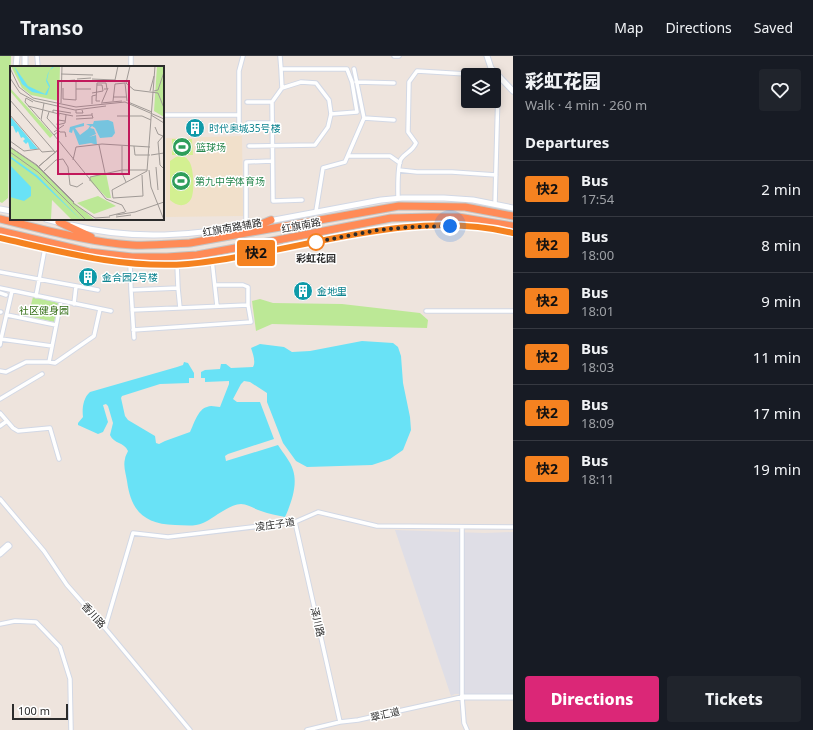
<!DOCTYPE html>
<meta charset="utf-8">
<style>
:root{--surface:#171b24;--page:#20242c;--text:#f1f3f6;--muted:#9ea1a6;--line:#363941;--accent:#db2777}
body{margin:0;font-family:"Noto Sans","Noto Sans SC",sans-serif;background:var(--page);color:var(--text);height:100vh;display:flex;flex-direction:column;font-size:15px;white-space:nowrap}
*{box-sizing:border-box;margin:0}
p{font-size:13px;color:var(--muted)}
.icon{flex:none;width:22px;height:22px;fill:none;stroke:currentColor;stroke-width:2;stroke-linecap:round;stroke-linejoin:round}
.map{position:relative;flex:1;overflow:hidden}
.panel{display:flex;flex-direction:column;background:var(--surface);width:300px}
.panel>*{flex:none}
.badge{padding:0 8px;border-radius:3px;font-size:14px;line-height:26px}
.controls{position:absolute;left:461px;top:12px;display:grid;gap:8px}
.controls a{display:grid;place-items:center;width:40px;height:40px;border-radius:4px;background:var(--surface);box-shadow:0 2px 10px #0003;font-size:20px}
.scale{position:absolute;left:12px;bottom:10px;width:56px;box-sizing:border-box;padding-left:4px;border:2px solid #2b2b2b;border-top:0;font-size:11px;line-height:14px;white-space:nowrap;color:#2b2b2b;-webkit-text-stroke:3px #fff;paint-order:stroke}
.you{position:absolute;width:20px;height:20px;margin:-10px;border:3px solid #fff;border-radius:50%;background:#1a73e8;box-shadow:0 0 0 6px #1a73e833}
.map>.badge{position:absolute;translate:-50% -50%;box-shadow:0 0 0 2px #fff}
h2{padding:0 12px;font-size:15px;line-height:36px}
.round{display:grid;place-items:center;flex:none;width:42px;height:42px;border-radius:4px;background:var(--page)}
.summary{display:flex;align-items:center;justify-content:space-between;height:68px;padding:0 12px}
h1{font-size:19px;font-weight:800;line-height:30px}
.button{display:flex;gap:8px;margin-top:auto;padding:8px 12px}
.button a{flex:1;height:46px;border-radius:4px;background:var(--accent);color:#fff;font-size:16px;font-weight:800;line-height:46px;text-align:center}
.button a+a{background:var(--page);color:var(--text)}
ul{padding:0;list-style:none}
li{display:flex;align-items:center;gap:12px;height:56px;padding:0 12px;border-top:1px solid var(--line)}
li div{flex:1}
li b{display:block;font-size:15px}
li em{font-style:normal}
li .badge{min-width:44px;font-weight:700;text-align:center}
header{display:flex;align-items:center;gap:24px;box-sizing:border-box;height:56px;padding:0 20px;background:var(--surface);border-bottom:1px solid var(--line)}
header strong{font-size:19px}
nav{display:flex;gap:22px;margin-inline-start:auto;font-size:14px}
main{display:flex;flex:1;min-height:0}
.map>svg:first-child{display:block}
.industrial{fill:#dfdee6}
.education{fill:#f1e0cb}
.green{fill:#bce896}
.pitch{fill:#d3f091}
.water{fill:#69e2f6}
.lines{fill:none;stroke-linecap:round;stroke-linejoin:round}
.street-casing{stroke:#d2d8e5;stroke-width:5.5}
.secondary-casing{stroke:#d2d8e5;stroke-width:7}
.highway-casing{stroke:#c4c4c4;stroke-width:9}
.street{stroke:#fff;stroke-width:3.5}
.secondary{stroke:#fff;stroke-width:5}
.highway{stroke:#ff8b57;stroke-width:7}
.line-casing{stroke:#fff;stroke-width:9}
.line{stroke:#f58220;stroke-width:6}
.walk{stroke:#2b2b2b;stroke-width:4;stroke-dasharray:0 7.2}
.stop-dot{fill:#fff;stroke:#f58220;stroke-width:2}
.labels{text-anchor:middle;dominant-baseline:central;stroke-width:3;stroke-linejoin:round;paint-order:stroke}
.culture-label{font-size:10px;fill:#0d838f;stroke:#fff;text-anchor:start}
.leisure-label{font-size:10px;fill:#27864d;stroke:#fff;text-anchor:start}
.street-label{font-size:10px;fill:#2b2b2b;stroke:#fff}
.stop-label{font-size:10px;font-weight:bold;fill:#2b2b2b;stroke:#fff}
.park-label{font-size:10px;fill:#336e16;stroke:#fff}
.inset-road{fill:none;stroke:#a09a96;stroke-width:1}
.view{fill:#c2185b;fill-opacity:0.15;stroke:#c2185b;stroke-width:2}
.inset-edge{fill:none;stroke:#2b2b2b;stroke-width:2}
</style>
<header>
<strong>Transo</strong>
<nav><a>Map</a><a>Directions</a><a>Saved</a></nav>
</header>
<main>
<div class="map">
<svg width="513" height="674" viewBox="0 0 513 674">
<rect width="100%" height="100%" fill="#eee4dd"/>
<!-- industrial -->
<path class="industrial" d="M395 474 485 477 513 476V638H455L451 640Z"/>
<!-- education -->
<path class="education" d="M242 80 243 160 166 161V82Z"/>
<!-- green -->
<path class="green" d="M0 0H11L8 142 2 147 0 146Z
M33 241 59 247 54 266 28 260Z
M260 243 273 247 342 248 420 257 428 264 427 272 272 268 256 275 252 245Z"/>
<!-- pitch -->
<path class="pitch" d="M172 83H192L193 99H172Z
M180 100C183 100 186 101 188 104 194 109 195 137 191 143 186 152 176 150 170 144V105L176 101Z"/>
<!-- water -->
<path class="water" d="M362 285 393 287 398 291 401 300 403 327 410 361 411 374 403 394 390 403 372 409 307 411 296 405 283 387 267 346V337L250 326 244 325 241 328 233 343 237 346H260L274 383 228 398 225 400 226 405 278 389C283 397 291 406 293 414 298 429 291 448 285 461 277 459 269 458 261 455 254 453 248 448 241 448 229 448 213 463 203 467 194 471 184 469 175 469 144 468 131 455 127 425 126 418 123 410 125 403 125 400 127 398 128 395 124 386 114 388 110 379L113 367 108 350 106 348 103 349 108 366 103 376 98 378 78 369V367L83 361C82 353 83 342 90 336L177 311 183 309 184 306 188 307 194 317V322H189V327L160 328 122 340 121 342 125 360 128 364 155 380 156 387 159 388 165 385 190 376C194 368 198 353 207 351 211 349 216 351 220 351L229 328V325L205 326V322H201V316L205 314 220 313 221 308H226L231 312 253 311C256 306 253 298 251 292L260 288 284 291 292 296 310 295Z"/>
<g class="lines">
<defs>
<path id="street" d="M37 0 38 11
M280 0 281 13
M394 0H399
M131 11V0
M356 26 394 27
M494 30 498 34 495 148
M247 46H272
M163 59H239
M364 62 394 64
M248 67H273
M239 68V15L243 0
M249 90 315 89 328 71 331 58 329 44 316 27 301 26 282 32
M348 100H390L400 107
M399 114 417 116H452L496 119
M398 142C398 133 397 111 401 103 406 96 412 96 416 87L408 76 409 26 417 15 483 19
M302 144 273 145 272 46 282 32 281 13H347L352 26 357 56 331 58
M316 155 323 112 345 106 364 62 354 13
M246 169V106L272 105
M212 204 217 250
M130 207 131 234 178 232 177 208
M0 216 98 234
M0 232 111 255
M178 232 180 252
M131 234 134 282
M12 235 1 283 52 290
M0 237 6 239
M36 240 45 192
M74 248 76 230
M132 254 248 249V231L243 229H215
M426 255H513
M0 256H1
M7 259 56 269
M133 274 251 266 248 249
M0 289 1 283
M49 306 55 307 94 280 100 253
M0 315 6 316 26 306H49L61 245
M0 343 42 318
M0 357 13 372 18 375 50 372 59 403
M0 370 7 365
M0 443 44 495 67 529 105 572 190 674
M295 466 340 666
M462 471V641L464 667 467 674
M0 568 15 565 36 566 60 591 70 623 71 674
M105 572 133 477 168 481 295 466 318 456 377 470 513 471
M307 674 340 666 358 664 462 641"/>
<path id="secondary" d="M487 0 491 12 513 35
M16 11 17 0
M25 11V0
M0 153 11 155
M46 163 61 167
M269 165 381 144 402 142H444L473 144 513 152
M71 169C134 185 195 180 257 167
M0 182C41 191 82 204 125 207 175 211 220 204 269 195
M279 193C356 178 435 159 513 177
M0 496 8 489 9 490 0 498
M462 641H513"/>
<path id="highway" d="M0 163C43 173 87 186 132 189 151 190 171 188 190 187L399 150 465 151 513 160
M59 166 91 181
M247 174 271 164
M0 175 89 196 132 201H167L197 199 257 188 391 162 432 161H458L513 170
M252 192H281"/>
</defs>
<!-- street casing -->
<use href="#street" class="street-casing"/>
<!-- secondary casing -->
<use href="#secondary" class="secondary-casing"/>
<!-- highway casing -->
<use href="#highway" class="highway-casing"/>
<!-- street -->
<use href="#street" class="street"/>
<!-- secondary -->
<use href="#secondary" class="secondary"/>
<!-- highway -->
<use href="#highway" class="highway"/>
</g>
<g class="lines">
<defs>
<path id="line" d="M0 182C62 196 123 213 188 208 296 198 404 151 513 177"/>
</defs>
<!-- line casing -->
<use href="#line" class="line-casing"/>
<!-- line -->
<use href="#line" class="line"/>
<!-- walk -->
<path class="walk" d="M316 186 311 187 378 174 412 171 450 170"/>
</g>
<!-- icons -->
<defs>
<symbol id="building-disc" viewBox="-11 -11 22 22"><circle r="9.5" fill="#0f9aa8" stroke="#fff"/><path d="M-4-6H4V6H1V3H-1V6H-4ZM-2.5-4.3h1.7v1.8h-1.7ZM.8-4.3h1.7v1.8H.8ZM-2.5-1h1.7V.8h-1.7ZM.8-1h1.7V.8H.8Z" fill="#fff"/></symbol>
<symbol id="stadium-disc" viewBox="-11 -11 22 22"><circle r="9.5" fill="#2e9e5b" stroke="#fff"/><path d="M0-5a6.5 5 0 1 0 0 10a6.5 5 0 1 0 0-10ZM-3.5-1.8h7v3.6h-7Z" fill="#fff"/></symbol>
</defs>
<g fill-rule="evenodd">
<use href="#building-disc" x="184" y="61" width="22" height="22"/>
<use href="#stadium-disc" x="171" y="80" width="22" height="22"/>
<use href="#stadium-disc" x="170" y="114" width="22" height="22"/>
<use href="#building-disc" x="77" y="210" width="22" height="22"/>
<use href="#building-disc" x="292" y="224" width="22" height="22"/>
</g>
<!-- markers -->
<circle class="stop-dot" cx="316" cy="186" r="8"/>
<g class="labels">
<!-- culture labels -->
<g class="culture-label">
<text x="209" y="72">时代奥城35号楼</text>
<text x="102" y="221">金合园2号楼</text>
<text x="317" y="235">金地里</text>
</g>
<!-- leisure labels -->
<g class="leisure-label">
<text x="196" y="91">篮球场</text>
<text x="195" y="125">第九中学体育场</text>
</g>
<!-- street labels -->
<g class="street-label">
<text transform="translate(301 169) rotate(-11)">红旗南路</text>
<text transform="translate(232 171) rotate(-10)">红旗南路辅路</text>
<text transform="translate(275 468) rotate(-8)">凌庄子道</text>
<text transform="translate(94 559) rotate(48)">香川路</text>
<text transform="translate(318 566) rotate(77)">泽川路</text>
<text transform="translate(385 658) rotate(-13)">翠汇道</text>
</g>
<!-- stop labels -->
<g class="stop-label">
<text x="316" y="202">彩虹花园</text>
</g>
<!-- park labels -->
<g class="park-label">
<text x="44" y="254">社区健身园</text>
</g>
</g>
<!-- overview -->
<g transform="translate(10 10)">
<rect width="154" height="154" fill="#eee4dd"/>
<path d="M1 0H50L49 35 21 29 12 22ZM147 0H154V51L144 45ZM0 22 43 69 40 72 0 25ZM0 81 27 100 61 134 85 154H62L42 134 41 153 0 154ZM96 107 101 132H97L80 115V111ZM88 130 106 140 84 148 67 137Z" fill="#bce896"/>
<path d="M4 0 18 20 35 28 39 21 36 15 38 7 43 0H45L39 5 37 14 40 20 37 29 22 26 12 18ZM0 50 28 83H20L18 76 16 78 13 75 15 73 13 71 11 72 8 65 6 67 3 60H0ZM98 54 103 56 105 67 102 71 90 72 85 62 82 60 80 62 84 63 86 68 79 71 86 69 87 79 81 77 69 79 63 63 62 67 59 66 60 61 74 57V60L65 62 70 69 78 63 80 60 76 58H83L84 55ZM0 90 28 110 71 154 26 111 0 92ZM0 99 21 121V130L14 135 0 131Z" fill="#69e2f6"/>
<path class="inset-road" d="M120 0 116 17 124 24 148 27 154 42M0 2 9 21 23 32 66 41 115 36 154 53M51 8 83 9M0 12 10 27 25 35 65 44 96 40M67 13 81 12M82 13 105 14 108 0M53 15 65 14M53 22V33L66 34V14M66 23H81M140 25 144 10M144 25 148 24 154 6M82 27 93 25 92 19H87M103 31H117M0 34 45 86M90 35H86L87 17H96L97 23H94M103 35 105 18 115 17 117 35M23 36 16 32 15 36 30 53M92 36 98 22M118 36 142 46M34 37 31 54 44 69 49 65M51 37 52 0M91 37 112 35M82 38V30L86 29M18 40 49 48M66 44V47H73L72 44M39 46 37 52 50 66H55L56 71M43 46V44L61 47M48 47 63 50M49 48 48 54 55 55M0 49 32 86 44 85M141 49 154 57M66 50 82 49V47M107 50H132L141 54M66 53 83 52 82 49M48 54 47 59 55 57 56 49M145 61 148 68 153 70M44 66 54 59M44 69 96 133 112 139 116 146M154 69 148 76 150 99 154 103M0 75 14 85 29 83M89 79 95 107M112 80V107L116 116M124 80 140 81M0 81 27 99 64 136M0 81 26 99 64 137M0 86 28 106 76 154M141 89 154 87M63 94 66 81 92 78 124 80 125 89H140M28 101 49 83 28 101M146 101 148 124M139 104 141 121 154 154M137 105 145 0M33 106 46 94 53 93 58 101 60 119 67 121 73 117M132 109 133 130 103 132 102 124 137 105M80 115V111L112 104H137M63 137 85 152 100 151M106 149 125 146 154 136M99 150 115 146M106 151 121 149"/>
<path class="view" d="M48 15H119V108H48Z"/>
<rect width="154" height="154" class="inset-edge"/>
</g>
</svg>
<div class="controls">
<a><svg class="icon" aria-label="layers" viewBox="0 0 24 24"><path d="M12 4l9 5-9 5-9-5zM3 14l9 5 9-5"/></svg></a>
</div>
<div class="scale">100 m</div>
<div class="you" style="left:450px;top:170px"></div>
<b class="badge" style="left:256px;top:197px;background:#f58220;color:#111">快2</b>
</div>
<section class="panel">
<div class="summary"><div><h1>彩虹花园</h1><p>Walk · 4 min · 260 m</p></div><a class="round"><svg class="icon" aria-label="heart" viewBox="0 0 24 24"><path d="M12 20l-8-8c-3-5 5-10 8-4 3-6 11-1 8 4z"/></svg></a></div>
<h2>Departures</h2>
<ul>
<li><span class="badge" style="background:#f58220;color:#111">快2</span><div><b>Bus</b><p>17:54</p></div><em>2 min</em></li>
<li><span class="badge" style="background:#f58220;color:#111">快2</span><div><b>Bus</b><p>18:00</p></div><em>8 min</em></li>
<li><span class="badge" style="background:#f58220;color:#111">快2</span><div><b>Bus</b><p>18:01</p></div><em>9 min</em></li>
<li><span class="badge" style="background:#f58220;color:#111">快2</span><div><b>Bus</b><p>18:03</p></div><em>11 min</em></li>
<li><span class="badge" style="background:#f58220;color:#111">快2</span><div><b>Bus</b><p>18:09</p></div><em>17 min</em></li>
<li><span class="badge" style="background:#f58220;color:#111">快2</span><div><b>Bus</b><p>18:11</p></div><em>19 min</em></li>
</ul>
<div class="button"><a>Directions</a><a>Tickets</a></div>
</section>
</main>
